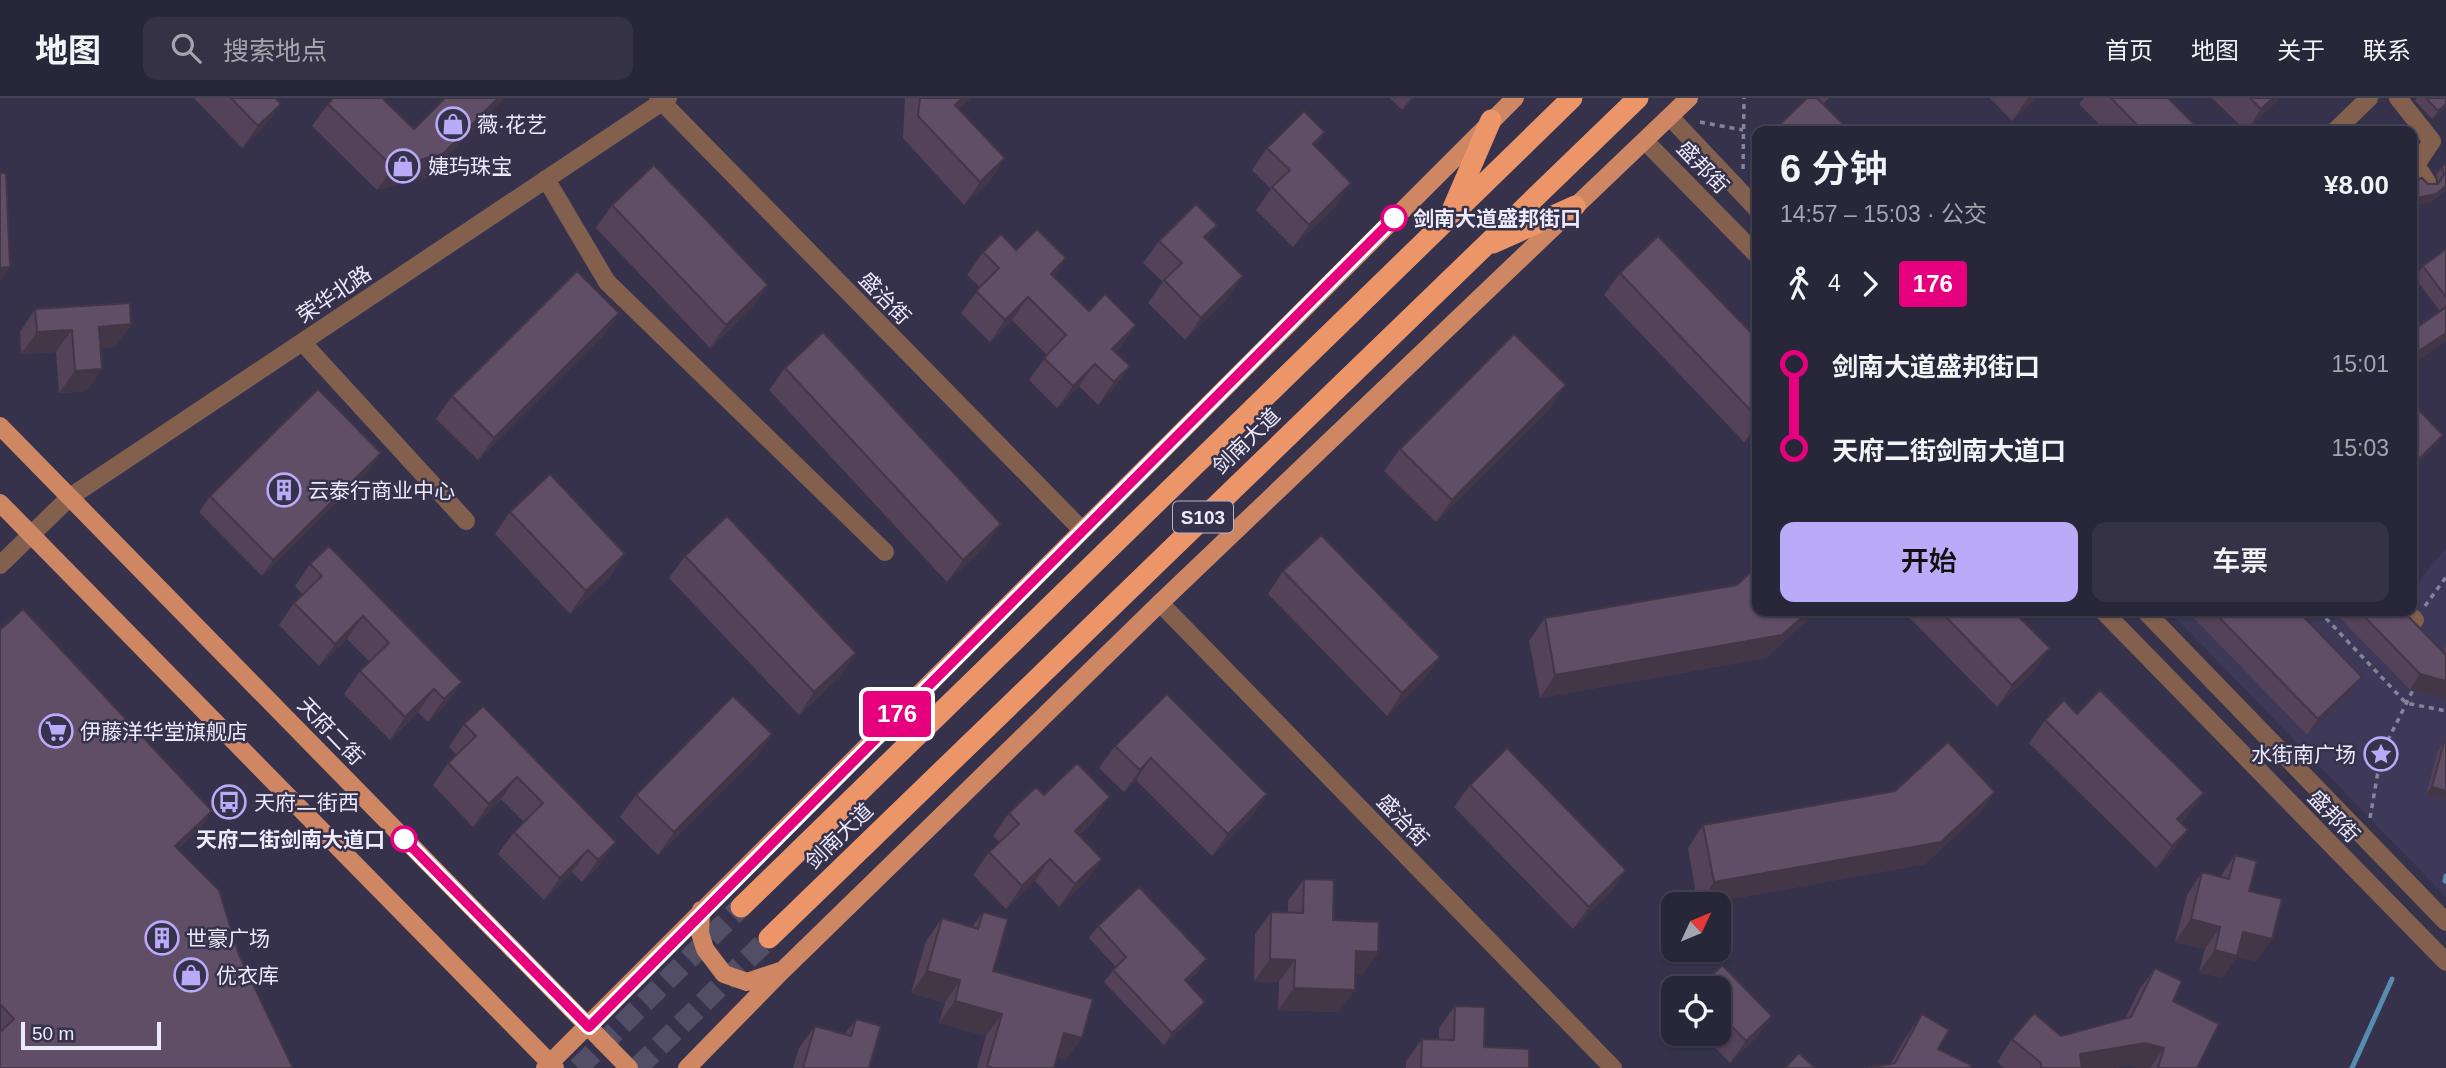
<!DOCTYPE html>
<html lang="zh">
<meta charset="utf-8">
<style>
:root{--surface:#282639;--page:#343244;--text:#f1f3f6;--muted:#a5a5ae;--line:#444353;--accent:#b9abf7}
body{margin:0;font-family:Helvetica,"Noto Sans SC",sans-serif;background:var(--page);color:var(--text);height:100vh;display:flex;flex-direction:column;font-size:26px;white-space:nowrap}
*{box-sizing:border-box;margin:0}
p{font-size:23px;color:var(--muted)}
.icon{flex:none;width:38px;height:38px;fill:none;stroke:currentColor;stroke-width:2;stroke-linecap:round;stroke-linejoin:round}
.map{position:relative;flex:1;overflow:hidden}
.panel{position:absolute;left:1752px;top:28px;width:665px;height:490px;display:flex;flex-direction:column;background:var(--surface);border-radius:14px;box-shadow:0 2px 5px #0004,0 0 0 2px var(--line)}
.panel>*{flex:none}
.badge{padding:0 14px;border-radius:5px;font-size:24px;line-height:46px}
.needle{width:46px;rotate:46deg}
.fabs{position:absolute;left:1661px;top:794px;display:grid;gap:14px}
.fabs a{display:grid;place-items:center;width:70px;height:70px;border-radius:14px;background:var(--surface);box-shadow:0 2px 5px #0004,0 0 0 2px var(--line);font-size:35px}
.scale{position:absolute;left:21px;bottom:18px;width:140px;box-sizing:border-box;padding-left:7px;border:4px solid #eceafb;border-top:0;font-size:19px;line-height:24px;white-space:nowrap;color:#eceafb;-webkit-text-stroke:5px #36324c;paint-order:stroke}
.map>.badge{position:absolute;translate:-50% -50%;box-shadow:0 0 0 4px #fff}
.legs{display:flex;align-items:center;gap:10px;height:77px;padding:0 28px;font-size:23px}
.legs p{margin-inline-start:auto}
.overview{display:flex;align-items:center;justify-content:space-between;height:119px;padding:0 28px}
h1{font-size:38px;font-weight:600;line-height:52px}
.button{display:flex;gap:14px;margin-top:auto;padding:14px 28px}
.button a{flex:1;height:80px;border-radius:14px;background:var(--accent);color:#111;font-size:28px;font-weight:600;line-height:80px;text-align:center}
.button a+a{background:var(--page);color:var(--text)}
ul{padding:0 28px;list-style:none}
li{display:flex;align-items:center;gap:24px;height:84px;font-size:26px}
li i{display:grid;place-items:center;width:10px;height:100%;margin:0 9px;background:currentColor}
li i::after{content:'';width:18px;height:18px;margin:-9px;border:5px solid;border-radius:50%;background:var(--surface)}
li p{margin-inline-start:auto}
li:first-child i{background:linear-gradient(#0000 50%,currentColor 0)}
li:last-child i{background:linear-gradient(currentColor 50%,#0000 0)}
header{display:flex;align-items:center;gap:42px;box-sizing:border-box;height:98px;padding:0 35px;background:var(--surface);border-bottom:2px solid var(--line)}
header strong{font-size:33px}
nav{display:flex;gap:38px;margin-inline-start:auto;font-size:24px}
.search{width:490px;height:63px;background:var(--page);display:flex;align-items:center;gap:18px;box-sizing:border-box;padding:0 24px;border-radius:14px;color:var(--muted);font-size:26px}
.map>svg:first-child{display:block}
.built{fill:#3e3859}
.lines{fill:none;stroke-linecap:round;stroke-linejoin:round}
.stream{stroke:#588cae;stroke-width:5}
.highway-tunnel{stroke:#514e66;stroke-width:21;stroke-dasharray:21 10;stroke-linecap:butt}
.path{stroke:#87849a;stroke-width:3.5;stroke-dasharray:5 5;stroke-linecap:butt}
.minor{stroke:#83604e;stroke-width:18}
.major{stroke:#ce8762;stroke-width:18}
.highway{stroke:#ec9569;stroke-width:21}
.wall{fill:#534258}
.shaded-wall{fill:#433647}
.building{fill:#604d66;stroke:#433647;stroke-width:2}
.line-1-casing{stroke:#fff;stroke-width:16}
.line-1{stroke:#e6007e;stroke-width:10}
.stop-1-dot{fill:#fff;stroke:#e6007e;stroke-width:3.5}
.labels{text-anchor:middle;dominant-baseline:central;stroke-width:5;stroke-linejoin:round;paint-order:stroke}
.shield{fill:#36324c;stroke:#b5b3c6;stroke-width:2}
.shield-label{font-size:19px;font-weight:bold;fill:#eceafb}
.poi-label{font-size:21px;fill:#eceafb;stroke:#36324c;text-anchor:start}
.street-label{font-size:21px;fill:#eceafb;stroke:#36324c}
.stop-label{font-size:21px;font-weight:bold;fill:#eceafb;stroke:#36324c;text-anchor:start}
</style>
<header>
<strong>地图</strong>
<div class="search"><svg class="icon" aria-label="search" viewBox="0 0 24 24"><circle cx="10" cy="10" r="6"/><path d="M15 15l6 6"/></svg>搜索地点</div>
<nav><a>首页</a><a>地图</a><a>关于</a><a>联系</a></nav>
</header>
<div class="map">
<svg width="2446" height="970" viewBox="0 0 2446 970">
<rect width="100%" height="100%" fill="#36324c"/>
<!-- built -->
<path class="built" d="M2446 450V799L2169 513H2412V477L2419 483Z"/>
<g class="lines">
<!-- stream -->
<path class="stream" d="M2445 783 2446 778
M2352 970 2392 881"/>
<!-- highway-tunnel -->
<path class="highway-tunnel" d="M578 970 741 809
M637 970 769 840"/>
<!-- path -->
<path class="path" d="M1700 24 1743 32
M1743 71 1744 0
M2425 508 2446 479
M2319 513 2406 605 2446 613
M2370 720 2381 656 2414 590"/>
<!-- minor -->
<path class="minor" d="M658 0 1081 431
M2398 0 2432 43 2416 67 2412 68
M1670 19 1757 111
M2335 33 2369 0
M1645 43 1757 157
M2416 67 2427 84
M546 81 607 184 885 454
M303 245 466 423
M0 467 70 399 668 0
M1160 505 1613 970
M2103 513 2446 864
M2145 513 2446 824
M2406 513 2415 522"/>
<!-- major -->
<path class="major" d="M0 328 629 970
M0 405 555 970
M701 812 700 835 705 851 724 876 747 884 780 873
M545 970 1515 0
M687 970 782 873 1160 505 1689 0"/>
<!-- highway -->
<path class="highway" d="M1453 110 1491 22
M1493 145 1575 108
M741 809 1572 0
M769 840 1638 0"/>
</g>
<!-- wall -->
<path class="wall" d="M194 0H275L265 28 242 50Z
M905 0H971L959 11 1005 60 990 83 964 107 903 40Z
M1390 0H1414L1402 12Z
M1807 0H1829L1823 6Z
M1990 0H2036L2012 23Z
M2084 0H2168L2201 33H2106L2079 6Z
M2212 0H2278L2275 5 2246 33Z
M2417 0H2446V9L2432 21 2415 3Z
M328 6 414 31 427 79 377 92 312 28Z
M1325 34 1315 48 1336 108 1293 149 1256 112 1271 91 1252 72 1267 50Z
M1757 53V65L1752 60Z
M2446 65V92L2431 104 2412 108V83L2428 86H2437L2438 84 2436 77 2442 69Z
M612 107 768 187 752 210 710 250 596 130Z
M1217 127 1207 141 1227 201 1185 242 1148 205 1163 184 1143 165 1159 143Z
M2446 151V243L2412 267V233L2440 213 2415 180 2423 168Z
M1016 152 1066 160 1054 178 1089 213 1136 227 1120 249 1115 254 1130 268 1114 290 1098 307 1079 288 1057 310 1029 282 1047 257 1012 222 990 244 961 215 980 189 967 177 983 154Z
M1620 175 1757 241V332L1744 344 1604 197Z
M35 211 131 226 115 249 101 250 87 293 59 295 56 254 21 256 20 234Z
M619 215 603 238 478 362 436 321 452 298Z
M785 270 985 449 947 484 769 292Z
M1566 287 1550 310 1436 424 1384 373 1400 351Z
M370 371 262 478 199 414 210 398Z
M510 414 610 479 570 516 495 436Z
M685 458 856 555 841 577 799 617 669 480Z
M310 466 462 584 446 606 428 624 418 614 390 642 344 596 360 573 370 564 347 541 319 568 279 527 294 505 303 497 295 488Z
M1283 473 1440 559 1424 581 1387 618 1268 496Z
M1757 513H1817L1766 560 1540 600 1529 543 1545 520Z
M1903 513H2013L2050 550 2034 573 1997 609Z
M2187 513H2298L2351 594 2307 637Z
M2333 513H2403L2443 554 2446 544V601L2410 592Z
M0 532 212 713 201 729 178 751 219 792 1 934Z
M483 608 600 766 582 784 572 774 544 802 498 756 514 734 524 724 501 701 473 729 433 687 448 665 457 657 449 649 464 626Z
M2077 616 2188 717 2181 725 2172 754 2156 770 2029 645 2045 622Z
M772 636 756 659 658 757 620 719 636 697Z
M2444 644H2446V702L2426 697 2438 652Z
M1115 648 1267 696 1252 718 1212 758 1136 682 1124 694 1099 670Z
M1470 687 1626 772 1611 794 1573 831 1454 709Z
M1895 693 1995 694 1979 716 1925 766 1698 807 1688 750 1703 727Z
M1044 697 1095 721 1079 737 1102 761 1086 783 1059 809 1035 783 1006 811 973 777 989 754 1000 744 993 738 1009 715Z
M2235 757 2249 793 2272 841 2256 863 2237 859 2222 880 2199 874 2205 851 2175 844 2187 797 2202 774 2220 779Z
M1304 781 1333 822 1378 854 1362 877 1356 876 1339 914 1278 912 1279 884 1254 883 1255 836 1271 814H1288V803Z
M983 814 993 873 1066 962 1057 960 1054 970H977L986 938 939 925 945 905 911 895 926 843 942 820 972 829Z
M1098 828 1199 873 1187 884 1197 916 1164 947 1104 884 1116 869 1089 840Z
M2155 870 2173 903 2197 970H2139L2130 967 2115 970H2004L1997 964 2012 941 2061 938 2125 921 2139 892Z
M1718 891 1756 940 1730 965 1702 936H1718Z
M1455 908 1484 949 1529 970H1406V963L1422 941H1439V930Z
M1922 916 1938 951 1891 965 1906 939Z
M856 921 869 970H793L799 950 815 928 845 936Z"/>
<!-- shaded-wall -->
<path class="shaded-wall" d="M498 0H505L427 79 377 92 393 69Z
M962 0H971L939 29 955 7Z
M1411 0H1414L1402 12Z
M2028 0H2036L2012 23Z
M2273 0H2278L2275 5 2246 33 2261 11Z
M281 6 265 28 242 50 258 28Z
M2446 6V9L2432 21 2438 13Z
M1325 34 1309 56 1313 46Z
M1005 60 990 83 964 107 980 84Z
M1351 85 1336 108 1293 149 1309 127Z
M2446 88V92L2431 104 2412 108V101Z
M1217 127 1201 149 1204 139Z
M1066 160 1051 183V176Z
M10 169 0 184V170Z
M1243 178 1227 201 1185 242 1201 220Z
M768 187 752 210 710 250 726 227Z
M1028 199 1012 222 990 244 1005 222Z
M619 215 603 238 478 362 494 340Z
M131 226 115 249 84 251 99 229Z
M1136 227 1120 249 1099 270 1112 251Z
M72 232 56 254 21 256 37 234Z
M2446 235V243L2412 267V261L2414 256Z
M1095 266 1079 288 1057 310 1073 288Z
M1130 268 1114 290 1098 307 1114 284Z
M102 271 87 293 59 295 75 273Z
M1566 287 1550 310 1436 424 1452 402Z
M1757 326V332L1744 344Z
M2443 337 2438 345 2412 371V368Z
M381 355 370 371 262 478 273 462Z
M1001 426 985 449 947 484 963 462Z
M625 456 610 479 570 516 586 493Z
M1809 513H1817L1766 560 1540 600 1555 577Z
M363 518 347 541 319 568 335 546Z
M2050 550 2034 573 1997 609 2012 587Z
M856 555 841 577 799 617 814 594Z
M1440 559 1424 581 1387 618 1402 595Z
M2420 576 2446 583V601L2410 592Z
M2362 579 2351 594 2307 637 2318 621Z
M462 584 446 606 428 624 444 601Z
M434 591 418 614 390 642 405 619Z
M772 636 756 659 658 757 674 734Z
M1151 660 1136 682 1124 694 1140 672Z
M517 679 501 701 473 729 489 706Z
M2432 689 2446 693V702L2426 697Z
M1995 694 1979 716 1925 766 1698 807 1714 784Z
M2204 695 2188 717 2165 741 2177 721Z
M1267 696 1252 718 1212 758 1228 736Z
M1110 699 1095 721 1059 755 1075 733Z
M212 713 201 729 164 764 175 748Z
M2188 732 2172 754 2156 770 2172 748Z
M616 744 600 766 582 784 598 762Z
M588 752 572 774 544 802 560 780Z
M1050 761 1035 783 1006 811 1022 788Z
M1102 761 1086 783 1059 809 1075 786Z
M1626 772 1611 794 1573 831 1589 809Z
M2191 821 2220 829 2205 851 2175 844Z
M2243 834 2272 841 2256 863 2237 859 2222 880 2199 874 2215 852Z
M1356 853 1378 854 1362 877 1341 876Z
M1207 861 1199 873 1176 894 1185 882Z
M1270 861 1295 862 1279 884 1254 883Z
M927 873 960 882 945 905 911 895Z
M1294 890 1355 892 1339 914 1278 912Z
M955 903 1002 916 986 938 939 925Z
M1205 904 1197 916 1164 947 1172 935Z
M1772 918 1756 940 1730 965 1746 943Z
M1064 935 1082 940 1066 962 1048 957Z
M2145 945 2164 950 2150 970H2139L2130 967 2115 970H2070L2080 956Z"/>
<!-- building -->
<path class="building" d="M231 0H275L281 6 258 28Z
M333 0H382L414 31 445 0H498L443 56 393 69 328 6Z
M920 0H962L955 7 1005 60 980 84 918 18Z
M1807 0H1817L1850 33H1773Z
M2111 0H2168L2201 33H2143Z
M2250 0H2273L2261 11Z
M2426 0H2446V6L2438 13Z
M1304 13 1325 34 1313 46 1351 85 1309 127 1272 89 1290 72 1267 50Z
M2053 27 2059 33H2046Z
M2446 65V88L2436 96 2412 101V83L2422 80 2428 86H2438L2444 76 2442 69Z
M654 67 768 187 726 227 612 107Z
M0 75H6L10 169 0 170Z
M1196 106 1217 127 1204 139 1243 178 1201 220 1164 182 1182 165 1159 143Z
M1037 131 1066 160 1051 176 1089 213 1105 196 1136 227 1112 251 1130 268 1114 284 1095 266 1073 288 1044 260 1066 237 1028 199 1005 222 976 193 999 170 983 154 1001 136 1016 152Z
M1658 138 1757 241V319L1620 175Z
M2446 151V199L2423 168Z
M577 173 619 215 494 340 452 298Z
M130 205 131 226 99 229 102 271 75 273 72 232 37 234 35 211Z
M2446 209V235L2414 256 2412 252V233Z
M823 234 1001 426 963 462 785 270Z
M1514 236 1566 287 1452 402 1400 351Z
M318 291 381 355 273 462 210 398Z
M2412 305 2443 337 2412 368Z
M550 376 625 456 586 493 510 414Z
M727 418 856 555 814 594 685 458Z
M1321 437 1440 559 1402 595 1283 473Z
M329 448 462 584 444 601 434 591 405 619 360 573 389 545 363 518 335 546 294 505 322 478 310 466Z
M1757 468V513H1809L1782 537 1555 577 1545 520 1737 487Z
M23 511 212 713 175 748 219 792 239 857 293 970H0V934L14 921 0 906V532Z
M1940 513H2013L2050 550 2012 587Z
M2213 513H2298L2362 579 2318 621Z
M2359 513H2403L2446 557V583L2420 576Z
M2100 592 2204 695 2177 721 2188 732 2172 748 2045 622 2064 602 2077 616Z
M1167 596 1267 696 1228 736 1151 660 1140 672 1115 648Z
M733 598 772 636 674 734 636 697Z
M483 608 616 744 598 762 588 752 560 780 514 734 543 705 517 679 489 706 448 665 476 638 464 626Z
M1948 644 1995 694 1941 744 1714 784 1703 727 1895 693Z
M2444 644H2446V693L2432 689Z
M1507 650 1626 772 1589 809 1470 687Z
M1077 665 1110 699 1075 733 1102 761 1075 786 1050 761 1022 788 989 754 1019 726 1009 715 1036 689 1044 697Z
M2235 757 2257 763 2249 793 2282 801 2272 841 2243 834 2237 858 2215 852 2220 829 2191 821 2202 774 2229 781Z
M1304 781 1334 782 1333 822 1379 824 1378 854 1356 853 1355 892 1294 890 1295 862 1270 861 1271 814 1303 815Z
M1139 789 1207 861 1185 882 1205 904 1172 935 1113 872 1126 859 1098 828Z
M983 814 1008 821 993 873 1093 901 1082 940 1064 935 1054 970H993L987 968 1002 916 955 903 960 882 927 873 942 820 978 831Z
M1722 867 1772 918 1746 943 1718 914V891H1699Z
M2155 870 2182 883 2173 903 2219 926 2197 970H2158L2164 950 2145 945 2080 956 2082 970H2041V965L2012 941 2034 915 2061 938 2131 919Z
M1455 908 1485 909 1484 949 1529 951V970H1421L1422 941 1454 942Z
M1922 916 1949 932 1938 951 1971 967 1970 970H1868L1895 965Z
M856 921 881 928 869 970H803L815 928 851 938Z
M1799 955 1815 970H1785Z"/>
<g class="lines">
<defs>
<path id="line-1" d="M404 741 589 929 1394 120"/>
</defs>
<!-- line-1 casing -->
<use href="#line-1" class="line-1-casing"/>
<!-- line-1 -->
<use href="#line-1" class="line-1"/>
</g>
<!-- icons -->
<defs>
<symbol id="shop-ring" viewBox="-11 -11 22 22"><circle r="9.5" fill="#36324c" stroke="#b9abf7" stroke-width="1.5"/><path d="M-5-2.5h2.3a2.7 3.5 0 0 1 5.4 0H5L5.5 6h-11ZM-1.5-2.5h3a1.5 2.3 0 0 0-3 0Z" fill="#b9abf7"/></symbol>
<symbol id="building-ring" viewBox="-11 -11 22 22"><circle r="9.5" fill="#36324c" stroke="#b9abf7" stroke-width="1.5"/><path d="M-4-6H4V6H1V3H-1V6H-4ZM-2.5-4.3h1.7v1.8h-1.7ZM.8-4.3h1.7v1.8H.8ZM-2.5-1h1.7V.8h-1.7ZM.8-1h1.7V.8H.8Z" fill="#b9abf7"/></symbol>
<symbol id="supermarket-ring" viewBox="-11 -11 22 22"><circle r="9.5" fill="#36324c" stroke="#b9abf7" stroke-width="1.5"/><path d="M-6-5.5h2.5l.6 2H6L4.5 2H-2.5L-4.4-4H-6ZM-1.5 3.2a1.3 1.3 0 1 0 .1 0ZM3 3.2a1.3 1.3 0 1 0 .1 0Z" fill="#b9abf7"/></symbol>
<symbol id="sight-ring" viewBox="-11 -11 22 22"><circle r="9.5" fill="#36324c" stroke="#b9abf7" stroke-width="1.5"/><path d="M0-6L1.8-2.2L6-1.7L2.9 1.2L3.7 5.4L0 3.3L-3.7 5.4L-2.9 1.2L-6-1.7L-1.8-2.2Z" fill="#b9abf7"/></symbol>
<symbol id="bus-ring" viewBox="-11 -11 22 22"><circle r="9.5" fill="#36324c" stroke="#b9abf7" stroke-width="1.5"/><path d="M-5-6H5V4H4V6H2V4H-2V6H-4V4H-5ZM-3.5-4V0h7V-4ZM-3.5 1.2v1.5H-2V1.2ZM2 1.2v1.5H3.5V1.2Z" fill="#b9abf7"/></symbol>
</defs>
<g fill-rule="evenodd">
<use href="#shop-ring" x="434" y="7" width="38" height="38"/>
<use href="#shop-ring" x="384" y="49" width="38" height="38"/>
<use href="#building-ring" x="265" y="373" width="38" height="38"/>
<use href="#supermarket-ring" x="37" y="614" width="38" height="38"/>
<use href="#sight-ring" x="2362" y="637" width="38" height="38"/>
<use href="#bus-ring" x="210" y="685" width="38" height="38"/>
<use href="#building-ring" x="143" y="821" width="38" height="38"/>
<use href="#shop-ring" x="172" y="858" width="38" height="38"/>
</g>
<!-- markers -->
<g class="stop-1-dot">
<circle cx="1394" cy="120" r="12"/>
<circle cx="404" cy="741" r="12"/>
</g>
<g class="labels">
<!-- shield labels -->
<rect class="shield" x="1173" y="403.5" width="60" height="31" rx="5"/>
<g class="shield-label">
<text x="1203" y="419">S103</text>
</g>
<!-- poi labels -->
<g class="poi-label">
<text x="477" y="26">薇·花艺</text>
<text x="428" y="68">婕玙珠宝</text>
<text x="308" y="392">云泰行商业中心</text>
<text x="80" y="633">伊藤洋华堂旗舰店</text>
<text x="2356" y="656" text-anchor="end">水街南广场</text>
<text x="254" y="704">天府二街西</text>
<text x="186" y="840">世豪广场</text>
<text x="216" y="877">优衣库</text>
</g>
<!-- street labels -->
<g class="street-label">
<text transform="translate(1703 69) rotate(46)">盛邦街</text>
<text transform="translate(334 196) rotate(-34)">荣华北路</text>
<text transform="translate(885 200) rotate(46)">盛治街</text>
<text transform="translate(1246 343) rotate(-44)">剑南大道</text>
<text transform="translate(331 633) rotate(46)">天府二街</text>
<text transform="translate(2334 718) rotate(46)">盛邦街</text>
<text transform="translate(1403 722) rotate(46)">盛治街</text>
<text transform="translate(839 738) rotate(-44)">剑南大道</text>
</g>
<!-- stop labels -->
<g class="stop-label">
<text x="1413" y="120">剑南大道盛邦街口</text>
<text x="385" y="741" text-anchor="end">天府二街剑南大道口</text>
</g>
</g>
</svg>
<div class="fabs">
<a><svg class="needle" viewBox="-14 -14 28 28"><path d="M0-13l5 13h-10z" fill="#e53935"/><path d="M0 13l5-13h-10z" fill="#a5a5ae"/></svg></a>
<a><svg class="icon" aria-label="locate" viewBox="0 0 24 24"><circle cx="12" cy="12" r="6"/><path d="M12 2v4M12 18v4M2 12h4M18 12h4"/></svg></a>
</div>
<div class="scale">50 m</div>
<b class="badge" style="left:897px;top:616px;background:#e6007e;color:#fff">176</b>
<section class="panel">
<div class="overview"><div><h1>6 分钟</h1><p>14:57 – 15:03 · 公交</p></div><b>¥8.00</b></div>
<div class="legs"><svg class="icon" aria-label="walk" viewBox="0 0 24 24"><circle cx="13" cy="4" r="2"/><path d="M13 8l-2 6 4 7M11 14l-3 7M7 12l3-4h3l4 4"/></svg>4<svg class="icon" aria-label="forward" viewBox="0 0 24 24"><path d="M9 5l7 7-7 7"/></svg><b class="badge" style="background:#e6007e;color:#fff">176</b></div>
<ul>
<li><i style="color:#e6007e"></i><b>剑南大道盛邦街口</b><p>15:01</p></li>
<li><i style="color:#e6007e"></i><b>天府二街剑南大道口</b><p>15:03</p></li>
</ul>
<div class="button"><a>开始</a><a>车票</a></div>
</section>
</div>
